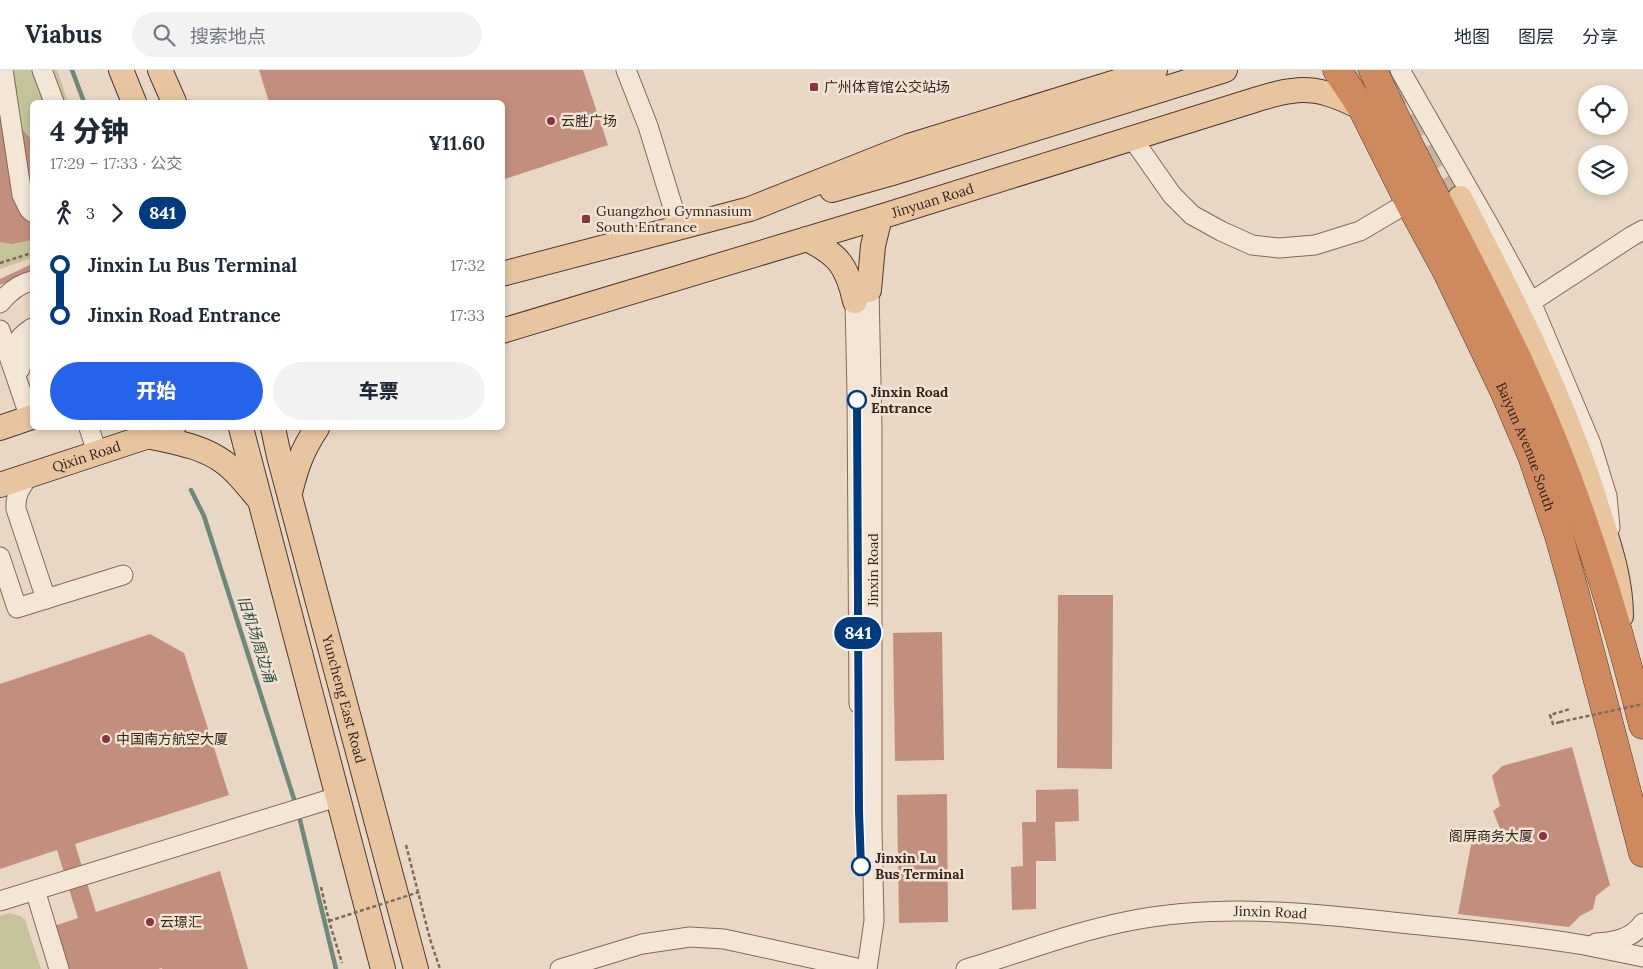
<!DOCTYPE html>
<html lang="zh">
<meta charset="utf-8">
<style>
:root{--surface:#fff;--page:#f2f2f3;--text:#1f2937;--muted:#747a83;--line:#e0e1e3;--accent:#2563eb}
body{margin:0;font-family:Lora,"Noto Sans SC",serif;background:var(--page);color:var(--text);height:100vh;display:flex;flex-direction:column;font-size:19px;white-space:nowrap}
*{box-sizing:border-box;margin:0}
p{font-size:16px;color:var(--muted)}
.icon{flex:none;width:28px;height:28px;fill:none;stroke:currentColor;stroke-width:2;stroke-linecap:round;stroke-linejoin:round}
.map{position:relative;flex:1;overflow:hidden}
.panel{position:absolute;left:30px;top:30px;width:475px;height:330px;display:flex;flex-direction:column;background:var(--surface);border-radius:8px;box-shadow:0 2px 8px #0003}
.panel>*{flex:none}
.badge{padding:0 10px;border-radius:16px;font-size:18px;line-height:32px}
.tools{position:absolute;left:1578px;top:15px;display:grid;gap:10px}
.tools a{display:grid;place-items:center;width:50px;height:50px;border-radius:50%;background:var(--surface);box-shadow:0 2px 8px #0003;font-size:25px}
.map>.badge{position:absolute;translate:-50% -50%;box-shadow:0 0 0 2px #fff}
.legs{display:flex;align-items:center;gap:8px;height:55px;padding:0 20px;font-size:16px}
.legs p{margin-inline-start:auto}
.overview{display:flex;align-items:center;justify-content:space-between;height:85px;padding:0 20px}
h1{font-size:28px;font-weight:800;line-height:38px}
.primary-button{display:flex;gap:10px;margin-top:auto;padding:10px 20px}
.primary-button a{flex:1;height:58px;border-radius:30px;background:var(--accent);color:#fff;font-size:20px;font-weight:800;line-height:58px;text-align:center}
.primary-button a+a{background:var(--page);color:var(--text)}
ul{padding:0 20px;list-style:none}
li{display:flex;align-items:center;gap:18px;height:50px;font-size:19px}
li i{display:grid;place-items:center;width:8px;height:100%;margin:0 6px;background:currentColor}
li i::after{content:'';width:12px;height:12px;margin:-6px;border:4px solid;border-radius:50%;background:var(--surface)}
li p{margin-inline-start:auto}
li:first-child i{background:linear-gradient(#0000 50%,currentColor 0)}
li:last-child i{background:linear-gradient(currentColor 50%,#0000 0)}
header{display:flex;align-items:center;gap:30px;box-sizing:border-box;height:70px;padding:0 25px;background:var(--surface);border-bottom:1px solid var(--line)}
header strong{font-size:24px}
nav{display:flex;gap:28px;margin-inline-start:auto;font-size:18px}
.search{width:350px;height:45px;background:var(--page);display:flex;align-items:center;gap:12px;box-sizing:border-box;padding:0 18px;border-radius:28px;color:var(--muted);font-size:19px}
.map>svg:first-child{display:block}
.green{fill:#c5c399}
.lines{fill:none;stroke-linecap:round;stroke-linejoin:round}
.stream{stroke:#6d897d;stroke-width:4.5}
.building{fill:#c28f7e}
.major-tunnel{stroke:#c4b3a3;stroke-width:24;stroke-dasharray:24 12;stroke-linecap:butt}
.minor-casing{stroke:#81695c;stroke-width:21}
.major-casing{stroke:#4f3930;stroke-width:26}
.highway-casing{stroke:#4f3930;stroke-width:29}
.path{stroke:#81695c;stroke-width:2.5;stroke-dasharray:4 2.5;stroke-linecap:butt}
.minor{stroke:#f4e6d6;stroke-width:19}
.major{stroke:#e8c59f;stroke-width:24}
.highway{stroke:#ce8a5e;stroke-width:28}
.path-bridge{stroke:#81695c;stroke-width:2.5;stroke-dasharray:4 2.5;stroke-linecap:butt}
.line-1-casing{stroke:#fff;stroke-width:11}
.line-1{stroke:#003b80;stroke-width:8}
.poi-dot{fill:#893343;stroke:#f1e3d2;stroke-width:2}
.stop-1-dot{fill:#fff;stroke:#003b80;stroke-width:2.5}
.labels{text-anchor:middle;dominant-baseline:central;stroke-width:5;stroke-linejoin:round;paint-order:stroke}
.poi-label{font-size:14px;fill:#32251f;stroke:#f1e3d2;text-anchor:start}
.street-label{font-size:14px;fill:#32251f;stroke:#f1e3d2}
.stop-label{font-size:14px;font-weight:bold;fill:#32251f;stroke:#f1e3d2;text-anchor:start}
.water-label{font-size:15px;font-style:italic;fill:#305049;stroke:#f1e3d2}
</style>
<header>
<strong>Viabus</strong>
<div class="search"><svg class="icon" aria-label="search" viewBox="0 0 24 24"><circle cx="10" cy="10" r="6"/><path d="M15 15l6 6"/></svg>搜索地点</div>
<nav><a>地图</a><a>图层</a><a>分享</a></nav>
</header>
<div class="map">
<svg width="1643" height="899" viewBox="0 0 1643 899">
<rect width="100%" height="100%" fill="#e8d7c4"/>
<!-- green -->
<path class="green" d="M0 0H57L68 32H32V188L0 199Z
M10 843 20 846 25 850 41 899H0V846Z"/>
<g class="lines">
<!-- stream -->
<path class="stream" d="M72 0 84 32
M191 420 204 446 294 729
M300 750 336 899"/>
</g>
<!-- building -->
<path class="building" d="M0 0 8 1 17 17 13 35 17 54 32 70V170L12 174 0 172Z
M259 0H583L608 75 502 110V32H269Z
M32 194V202L0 215V209Z
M1058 525H1113L1112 699 1057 698Z
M942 562 944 690 895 691 893 563Z
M150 564 184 583 229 725 75 774 96 842 220 801 248 899H162V898L158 899H67L54 856 78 848 57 780 0 799V614Z
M1572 677 1610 815 1596 826 1593 839 1580 846 1569 857 1458 844 1472 770 1486 772 1491 762 1500 759 1493 741 1500 736 1492 706 1502 696Z
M1078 719 1079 751 1055 752 1056 791H1036V839L1012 840 1011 797 1023 796 1022 752H1036V720Z
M947 724 948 852 899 853 897 725Z"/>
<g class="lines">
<!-- major-tunnel -->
<path class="major-tunnel" d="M1356 0C1396 14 1409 41 1429 75 1439 92 1450 110 1460 128"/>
<defs>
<g id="minor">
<path d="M3 0 22 125 29 139 32 142"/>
<path d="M42 0 54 32"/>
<path d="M626 0 648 56 679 157"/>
<path d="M1400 0 1490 157 1531 232 1591 374 1607 426 1610 458"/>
<path d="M1132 68 1172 125 1192 145 1221 161 1252 175 1279 178 1315 175 1360 161 1409 132"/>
<path d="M855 231 857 323 859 634"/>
<path d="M1531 232 1632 166 1643 160"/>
<path d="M0 233C8 223 19 214 32 211"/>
<path d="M0 260 30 348"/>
<path d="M19 294C12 274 16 269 32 258"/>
<path d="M20 299 23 284 32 274"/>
<path d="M89 358 97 382"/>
<path d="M31 404C21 416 15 424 16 439L46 529"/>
<path d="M0 487 17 538 123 505"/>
<path d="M35 820 59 899"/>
<path d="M0 831 337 727"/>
<path d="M1596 873C1614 872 1632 869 1643 853"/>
<path d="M560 899 642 874 690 867 724 869 861 899"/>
<path d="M867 899 874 851 872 758V360L869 220"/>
<path id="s1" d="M966 899C1020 883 1073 862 1129 851 1215 834 1305 842 1392 852 1456 859 1520 864 1584 875 1604 879 1623 883 1643 887"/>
</g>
<g id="major">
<path d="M121 0 134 32"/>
<path d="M160 0 174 32"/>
<path d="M832 120 889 104 1225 0"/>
<path d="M1460 128C1513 230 1567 335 1600 446 1610 478 1621 511 1621 546"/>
<path d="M807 169C839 185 847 196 855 231"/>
<path d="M502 204 750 139 909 76 1155 0"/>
<path d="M869 220 873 176 880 147"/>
<path id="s2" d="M502 261 880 147 1258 29C1269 26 1280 22 1292 21 1317 17 1340 27 1362 38"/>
<path d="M0 358 32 347"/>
<path d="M241 358 383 899"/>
<path id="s3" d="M273 358 279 386 416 899"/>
<path d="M148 366C174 372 203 376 225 393 237 402 247 415 257 427"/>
<path id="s4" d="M0 415 173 358"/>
<path d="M290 423C296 398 302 380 317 358"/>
</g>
<g id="highway">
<path id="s5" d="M1337 0 1362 38 1409 132 1446 200 1505 323 1532 386 1559 466 1573 516 1643 783"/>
<path d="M1373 0C1419 102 1476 199 1523 301 1575 414 1613 534 1643 655"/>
</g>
</defs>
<!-- minor casing -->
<use href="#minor" class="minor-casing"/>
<!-- major casing -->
<use href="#major" class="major-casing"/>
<!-- highway casing -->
<use href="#highway" class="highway-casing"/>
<!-- path -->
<path class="path" d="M0 193 32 183
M1560 652 1553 654 1550 645 1570 639
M406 775 430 869 440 899
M321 817 329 851 342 893"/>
<!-- minor -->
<use href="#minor" class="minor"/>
<!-- major -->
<use href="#major" class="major"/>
<!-- highway -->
<use href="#highway" class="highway"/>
<!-- path-bridge -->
<path class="path-bridge" d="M1560 652 1643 634
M329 851 419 822"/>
</g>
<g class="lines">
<defs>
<path id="line-1" d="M857 330 859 742 861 796"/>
</defs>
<!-- line-1 casing -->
<use href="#line-1" class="line-1-casing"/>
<!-- line-1 -->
<use href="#line-1" class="line-1"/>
</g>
<!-- markers -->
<g class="poi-dot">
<rect x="809" y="12" width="10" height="10" rx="2.5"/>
<circle cx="551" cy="51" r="5"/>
<rect x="581" y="144" width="10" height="10" rx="2.5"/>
<circle cx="106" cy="669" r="5"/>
<circle cx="1543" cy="766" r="5"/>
<circle cx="150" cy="852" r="5"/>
</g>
<g class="stop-1-dot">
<circle cx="857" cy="330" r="9"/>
<circle cx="861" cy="796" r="9"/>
</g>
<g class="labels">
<!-- poi labels -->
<g class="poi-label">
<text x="824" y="17">广州体育馆公交站场</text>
<text x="561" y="51">云胜广场</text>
<text x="596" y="141">Guangzhou Gymnasium<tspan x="596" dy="16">South Entrance</tspan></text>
<text x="116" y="669">中国南方航空大厦</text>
<text x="1533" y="766" text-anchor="end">阁屏商务大厦</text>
<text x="160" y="852">云璟汇</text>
</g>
<!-- street labels -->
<g class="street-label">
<text stroke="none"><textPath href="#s2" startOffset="450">Jinyuan Road</textPath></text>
<text stroke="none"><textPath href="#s5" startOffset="422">Baiyun Avenue South</textPath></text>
<text stroke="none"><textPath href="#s4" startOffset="91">Qixin Road</textPath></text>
<text transform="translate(873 500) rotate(-90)">Jinxin Road</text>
<text stroke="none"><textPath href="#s3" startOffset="280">Yuncheng East Road</textPath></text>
<text stroke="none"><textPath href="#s1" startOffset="312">Jinxin Road</textPath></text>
</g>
<!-- stop labels -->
<g class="stop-label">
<text x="871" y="322">Jinxin Road<tspan x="871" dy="16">Entrance</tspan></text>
<text x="875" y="788">Jinxin Lu<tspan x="875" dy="16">Bus Terminal</tspan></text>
</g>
<!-- water labels -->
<g class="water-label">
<text transform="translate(257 569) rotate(72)">旧机场周边涌</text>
</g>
</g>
</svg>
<div class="tools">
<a><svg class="icon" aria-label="locate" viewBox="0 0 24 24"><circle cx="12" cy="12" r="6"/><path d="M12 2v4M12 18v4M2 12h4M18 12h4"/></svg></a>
<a><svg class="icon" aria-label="layers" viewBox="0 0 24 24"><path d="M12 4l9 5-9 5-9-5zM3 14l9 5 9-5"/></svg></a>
</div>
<b class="badge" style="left:858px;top:563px;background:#003b80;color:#fff">841</b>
<section class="panel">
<div class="overview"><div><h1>4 分钟</h1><p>17:29 – 17:33 · 公交</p></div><b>¥11.60</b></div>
<div class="legs"><svg class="icon" aria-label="walk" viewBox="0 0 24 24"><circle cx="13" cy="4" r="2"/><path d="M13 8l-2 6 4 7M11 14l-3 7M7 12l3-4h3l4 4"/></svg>3<svg class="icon" aria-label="forward" viewBox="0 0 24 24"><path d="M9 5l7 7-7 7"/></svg><b class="badge" style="background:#003b80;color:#fff">841</b></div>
<ul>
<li><i style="color:#003b80"></i><b>Jinxin Lu Bus Terminal</b><p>17:32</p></li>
<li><i style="color:#003b80"></i><b>Jinxin Road Entrance</b><p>17:33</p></li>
</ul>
<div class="primary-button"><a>开始</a><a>车票</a></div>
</section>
</div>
